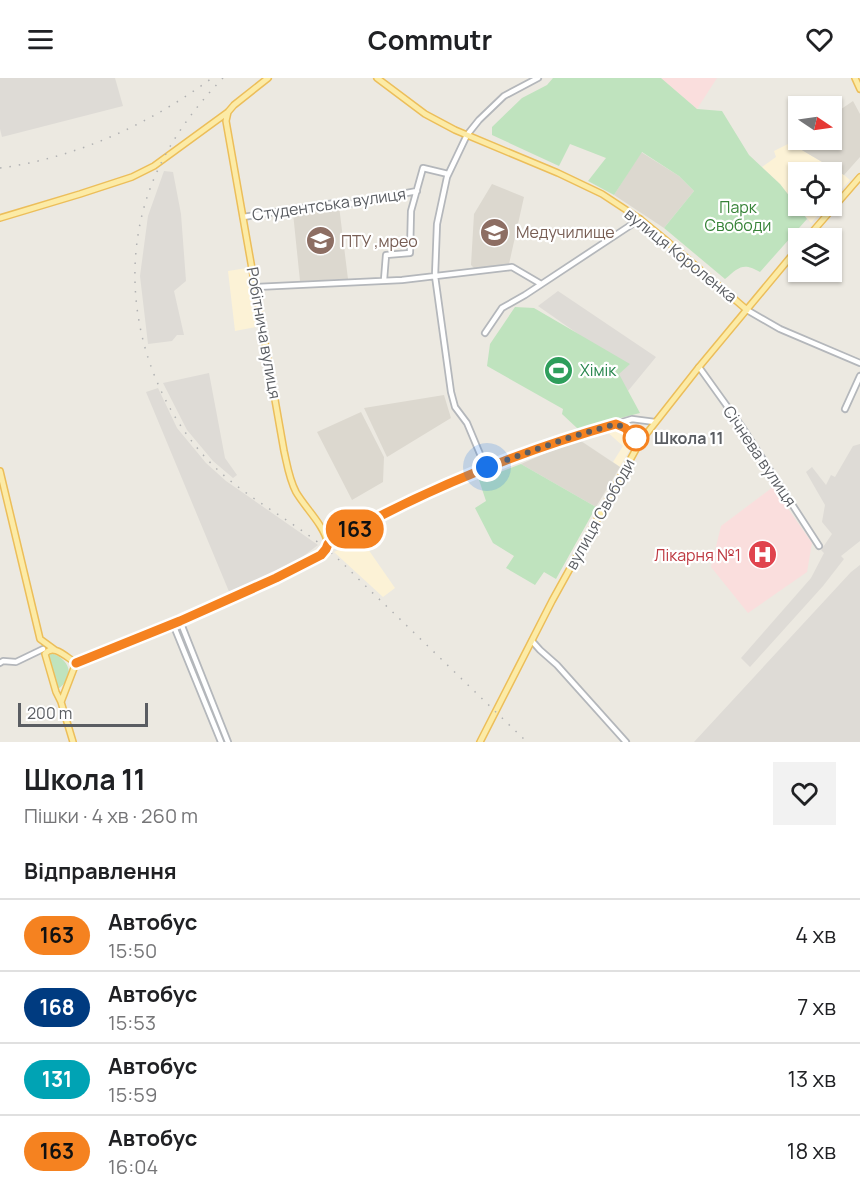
<!DOCTYPE html>
<html lang="uk">
<meta charset="utf-8">
<style>
:root{--surface:#fff;--page:#f2f2f2;--text:#202124;--muted:#757577;--line:#e0e0e0}
body{margin:0;font-family:Manrope,sans-serif;background:var(--page);color:var(--text);height:100vh;display:flex;flex-direction:column;font-size:22px;white-space:nowrap}
*{box-sizing:border-box;margin:0}
p{font-size:20px;color:var(--muted)}
.icon{flex:none;width:33px;height:33px;fill:none;stroke:currentColor;stroke-width:2;stroke-linecap:round;stroke-linejoin:round}
.map{position:relative;height:664px;overflow:hidden}
.panel{display:flex;flex-direction:column;background:var(--surface);flex:1}
.panel>*{flex:none}
.badge{padding:0 12px;border-radius:20px;font-size:21px;line-height:39px}
.needle{width:39px;rotate:103deg}
.tools{position:absolute;left:788px;top:18px;display:grid;gap:12px}
.tools a{display:grid;place-items:center;width:54px;height:54px;border-radius:0px;background:var(--surface);box-shadow:0 2px 4px #0004;font-size:30px}
.scale{position:absolute;left:18px;bottom:15px;width:130px;box-sizing:border-box;padding-left:6px;border:3px solid #5a5d62;border-top:0;font-size:16px;line-height:21px;white-space:nowrap;color:#5a5d62;-webkit-text-stroke:4px #fff;paint-order:stroke}
.you{position:absolute;width:30px;height:30px;margin:-15px;border:4px solid #fff;border-radius:50%;background:#1a73e8;box-shadow:0 0 0 9px #1a73e833}
.map>.badge{position:absolute;translate:-50% -50%;box-shadow:0 0 0 3px #fff}
h2{padding:0 24px;font-size:22px;line-height:54px}
.round{display:grid;place-items:center;flex:none;width:63px;height:63px;border-radius:0px;background:var(--page)}
.summary{display:flex;align-items:center;justify-content:space-between;height:102px;padding:0 24px}
h1{font-size:28px;font-weight:700;line-height:45px}
ul{padding:0;list-style:none}
li{display:flex;align-items:center;gap:18px;height:72px;padding:0 24px;border-top:2px solid var(--line)}
li div{flex:1}
li b{display:block;font-size:22px}
li em{font-style:normal}
li .badge{min-width:66px;font-weight:700;text-align:center}
header{display:flex;justify-content:space-between;align-items:center;height:78px;padding:0 24px;background:var(--surface);font-size:27px;font-weight:700}
.map>svg:first-child{display:block}
.commercial{fill:#fcf2d6}
.industrial{fill:#dedbd6}
.education{fill:#dcd8cf}
.medical{fill:#fadedd}
.green{fill:#bfe3be}
.lines{fill:none;stroke-linecap:round;stroke-linejoin:round}
.minor-casing{stroke:#b4b7bb;stroke-width:8}
.major-casing{stroke:#ecbe5a;stroke-width:8}
.minor{stroke:#fff;stroke-width:4.5}
.major{stroke:#fceba6;stroke-width:5}
.rail{stroke:#b0b1b2;stroke-width:1.5;stroke-dasharray:1.5 8;stroke-linecap:butt}
.line-casing{stroke:#fff;stroke-width:14}
.line{stroke:#f58220;stroke-width:9}
.walk{stroke:#5a5d62;stroke-width:6;stroke-dasharray:0 10.8}
.stop-dot{fill:#fff;stroke:#f58220;stroke-width:3}
.labels{text-anchor:middle;dominant-baseline:central;stroke-width:4.5;stroke-linejoin:round;paint-order:stroke}
.street-label{font-size:16px;fill:#5a5d62;stroke:#fff}
.park-label{font-size:16px;fill:#378338;stroke:#fff}
.education-label{font-size:16px;fill:#785e54;stroke:#fff;text-anchor:start}
.leisure-label{font-size:16px;fill:#27864d;stroke:#fff;text-anchor:start}
.stop-label{font-size:16px;font-weight:bold;fill:#5a5d62;stroke:#fff;text-anchor:start}
.health-label{font-size:16px;fill:#be3a42;stroke:#fff;text-anchor:end}
</style>
<header><svg class="icon" aria-label="menu" viewBox="0 0 24 24"><path d="M4 6h16M4 12h16M4 18h16"/></svg>Commutr<svg class="icon" aria-label="heart" viewBox="0 0 24 24"><path d="M12 20l-8-8c-3-5 5-10 8-4 3-6 11-1 8 4z"/></svg></header>
<div class="map">
<svg width="860" height="664" viewBox="0 0 860 664">
<rect width="100%" height="100%" fill="#ece9e1"/>
<!-- commercial -->
<path class="commercial" d="M790 65 844 97 850 102 831 123V94H798V128H827L811 145 780 106 762 89 776 79 774 73Z
M247 190 256 249 235 253 228 193Z
M616 349 633 366 620 389 613 384 623 368 606 353Z
M361 461 395 510 383 519 334 474Z"/>
<!-- industrial -->
<path class="industrial" d="M0 0H115L123 28 2 59 0 51Z
M164 93 173 94 181 136 186 203 174 213 184 257H177L172 263 148 266 140 198 148 138Z
M558 213 656 279 628 313 604 274 538 228Z
M209 295 225 380 237 397 233 400 213 383 187 352 163 305Z
M158 310 177 350 206 385 226 403 318 467 293 486 230 516 146 314Z
M860 366V463L841 478 844 481 823 508 750 589 741 580 811 500 824 475 821 472 832 456 822 444 825 427 806 394 812 389 826 407 831 397 835 399 853 368Z
M860 487V664H694L851 494Z"/>
<!-- education -->
<path class="education" d="M853 23 860 36V79L844 97 790 65 798 60V62H831V38Z
M641 74 679 98 694 113 664 150 614 117Z
M492 106 524 119 509 186 474 190 471 187 474 136Z
M339 128 348 201 300 203 293 135Z
M444 317 451 340 387 379 364 330Z
M361 334 384 379 383 404 352 422 317 354Z
M578 361 620 389 596 429 521 386Z"/>
<!-- medical -->
<path class="medical" d="M661 0H717L697 31Z
M773 409 812 465 807 494 748 535 711 489 721 448Z"/>
<!-- green -->
<path class="green" d="M553 0H661L697 31 722 33 749 77 780 106 807 141 760 194C743 184 739 189 725 201L664 150 694 113 679 98 642 74 614 117 588 103 606 80 570 66 559 88 492 57V49L522 20 547 7Z
M515 229 534 230 630 286 619 296 640 335 578 351 562 336 563 331 487 288 490 266Z
M521 386 596 429 556 501 544 494 535 507 506 490 514 478 493 465 475 430 486 423 479 402Z
M51 575C70 581 76 599 58 611L56 609 48 578Z"/>
<g class="lines">
<defs>
<path id="minor" d="M243 139 335 125 344 127 417 113
M384 202 386 177 410 175 411 133 423 90 448 96
M256 209 402 202 512 189 541 206
M747 232 780 251 860 285
M485 255 502 230 525 217 640 141
M699 289 742 349 819 468
M845 331 860 298
M616 346 625 350 640 364
M492 387 485 382 480 376 467 345 455 329 451 314 435 198 437 146 447 99 467 57 479 42 504 18 538 0
M328 466 409 423 492 387 550 366 632 341 655 344
M180 543 228 664
M173 546 221 664
M532 563 540 572 557 587 626 664
M0 585 3 583 16 584 43 571"/>
<path id="major" d="M377 0 425 36 455 52 558 95 602 116 640 141 662 159 747 232
M855 0 860 11
M0 140 80 116 132 99 154 88 228 34 234 27 268 0
M807 160 860 99
M0 393 40 561 55 572
M76 585C159 552 242 518 321 477L326 471 328 466C324 447 306 431 296 414 289 401 287 386 284 373L226 43 228 34
M61 624 76 585
M73 664 61 624 56 614 45 576C53 565 66 579 76 585
M480 664 552 523 640 364 699 289 798 170"/>
</defs>
<!-- minor casing -->
<use href="#minor" class="minor-casing"/>
<!-- major casing -->
<use href="#major" class="major-casing"/>
<!-- minor -->
<use href="#minor" class="minor"/>
<!-- major -->
<use href="#major" class="major"/>
<!-- rail -->
<path class="rail" d="M223 0C195 29 172 60 156 96 114 190 137 304 205 379 243 421 297 443 338 481 351 493 364 507 377 519 427 567 477 616 527 664
M0 90C76 80 150 46 212 0"/>
</g>
<g class="lines">
<defs>
<path id="line" d="M76 585 180 543 276 500 321 477 326 471 328 466C421 413 513 375 616 346L625 350 640 364"/>
</defs>
<!-- line casing -->
<use href="#line" class="line-casing"/>
<!-- line -->
<use href="#line" class="line"/>
<!-- walk -->
<path class="walk" d="M487 389 568 360 616 346 625 350 640 364 636 360"/>
</g>
<!-- icons -->
<defs>
<symbol id="university-disc" viewBox="-11 -11 22 22"><circle r="9.5" fill="#8d6e63" stroke="#fff"/><path d="M0-5L7-2L0 1L-7-2ZM-4 1L0 2.5L4 1V4Q0 6-4 4Z" fill="#fff"/></symbol>
<symbol id="stadium-disc" viewBox="-11 -11 22 22"><circle r="9.5" fill="#2e9e5b" stroke="#fff"/><path d="M0-5a6.5 5 0 1 0 0 10a6.5 5 0 1 0 0-10ZM-3.5-1.8h7v3.6h-7Z" fill="#fff"/></symbol>
<symbol id="hospital-disc" viewBox="-11 -11 22 22"><circle r="9.5" fill="#e0444e" stroke="#fff"/><path d="M-5-5h3v3.5h4V-5h3V5h-3V1.5h-4V5h-3Z" fill="#fff"/></symbol>
</defs>
<g fill-rule="evenodd">
<use href="#university-disc" x="478" y="138" width="33" height="33"/>
<use href="#university-disc" x="304" y="146" width="33" height="33"/>
<use href="#stadium-disc" x="542" y="276" width="33" height="33"/>
<use href="#hospital-disc" x="746" y="460" width="33" height="33"/>
</g>
<!-- markers -->
<circle class="stop-dot" cx="636" cy="360" r="12"/>
<g class="labels">
<!-- street labels -->
<g class="street-label">
<text transform="translate(329 126) rotate(-8)">Студентська вулиця</text>
<text transform="translate(681 177) rotate(39)">вулиця Короленка</text>
<text transform="translate(264 255) rotate(80)">Робітнича вулиця</text>
<text transform="translate(760 378) rotate(56)">Січнева вулиця</text>
<text transform="translate(600 436) rotate(-61)">вулиця Свободи</text>
</g>
<!-- park labels -->
<g class="park-label">
<text x="738" y="129">Парк<tspan x="738" dy="18">Свободи</tspan></text>
</g>
<!-- education labels -->
<g class="education-label">
<text x="516" y="154">Медучилище</text>
<text x="341" y="163">ПТУ ,мрео</text>
</g>
<!-- leisure labels -->
<g class="leisure-label">
<text x="580" y="292">Хімік</text>
</g>
<!-- stop labels -->
<g class="stop-label">
<text x="654" y="360">Школа 11</text>
</g>
<!-- health labels -->
<g class="health-label">
<text x="741" y="477">Лікарня №1</text>
</g>
</g>
</svg>
<div class="tools">
<a><svg class="needle" viewBox="-14 -14 28 28"><path d="M0-13l5 13h-10z" fill="#e53935"/><path d="M0 13l5-13h-10z" fill="#757577"/></svg></a>
<a><svg class="icon" aria-label="locate" viewBox="0 0 24 24"><circle cx="12" cy="12" r="6"/><path d="M12 2v4M12 18v4M2 12h4M18 12h4"/></svg></a>
<a><svg class="icon" aria-label="layers" viewBox="0 0 24 24"><path d="M12 4l9 5-9 5-9-5zM3 14l9 5 9-5"/></svg></a>
</div>
<div class="scale">200 m</div>
<div class="you" style="left:487px;top:389px"></div>
<b class="badge" style="left:355px;top:451px;background:#f58220;color:#111">163</b>
</div>
<section class="panel">
<div class="summary"><div><h1>Школа 11</h1><p>Пішки · 4 хв · 260 m</p></div><a class="round"><svg class="icon" aria-label="heart" viewBox="0 0 24 24"><path d="M12 20l-8-8c-3-5 5-10 8-4 3-6 11-1 8 4z"/></svg></a></div>
<h2>Відправлення</h2>
<ul>
<li><span class="badge" style="background:#f58220;color:#111">163</span><div><b>Автобус</b><p>15:50</p></div><em>4 хв</em></li>
<li><span class="badge" style="background:#003b80;color:#fff">168</span><div><b>Автобус</b><p>15:53</p></div><em>7 хв</em></li>
<li><span class="badge" style="background:#00a3b4;color:#fff">131</span><div><b>Автобус</b><p>15:59</p></div><em>13 хв</em></li>
<li><span class="badge" style="background:#f58220;color:#111">163</span><div><b>Автобус</b><p>16:04</p></div><em>18 хв</em></li>
</ul>
</section>
